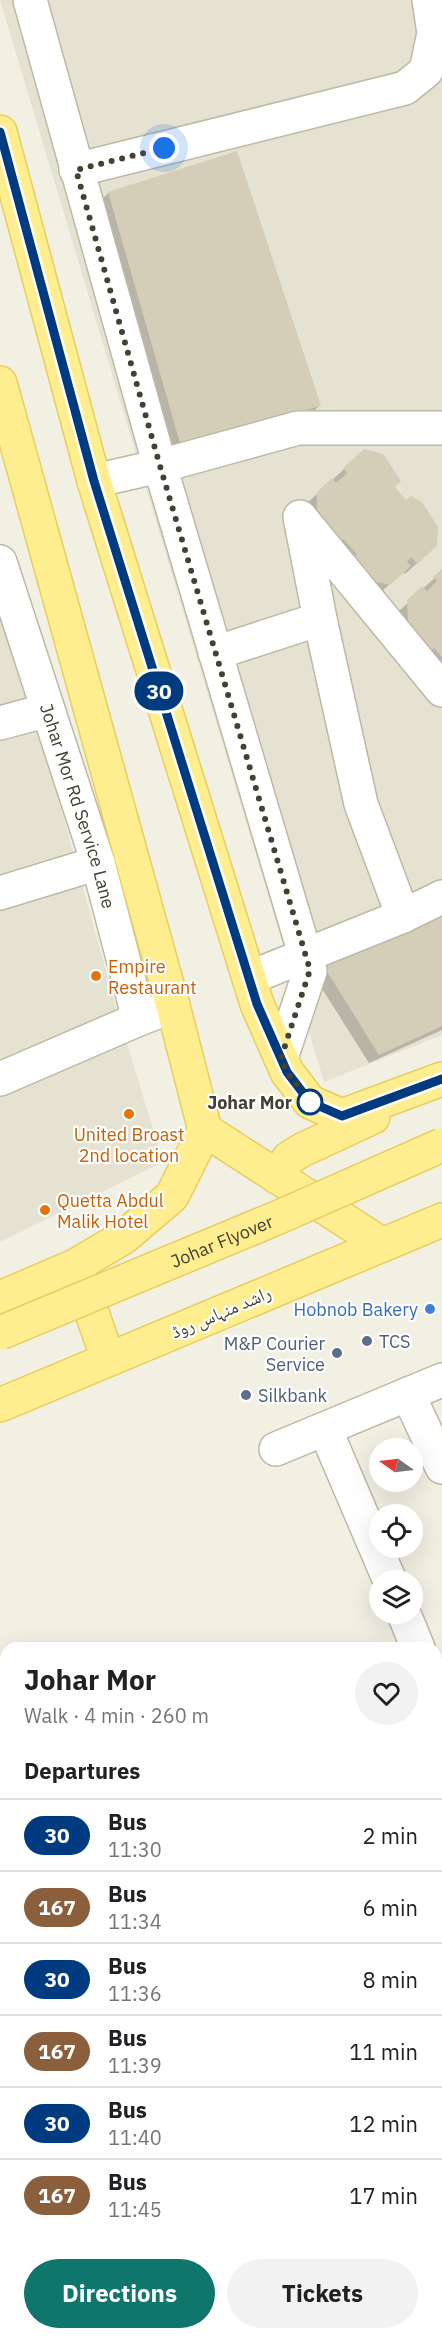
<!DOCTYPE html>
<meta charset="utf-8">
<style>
:root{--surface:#fff;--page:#f2f2f2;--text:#202124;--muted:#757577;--line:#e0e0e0;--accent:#0f766e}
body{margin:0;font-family:"IBM Plex Sans","Noto Naskh Arabic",sans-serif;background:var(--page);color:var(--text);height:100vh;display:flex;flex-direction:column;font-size:22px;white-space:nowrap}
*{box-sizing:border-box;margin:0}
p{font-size:20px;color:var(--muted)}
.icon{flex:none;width:33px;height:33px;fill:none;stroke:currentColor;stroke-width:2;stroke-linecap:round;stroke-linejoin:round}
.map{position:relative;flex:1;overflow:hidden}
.side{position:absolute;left:0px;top:1642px;width:442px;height:698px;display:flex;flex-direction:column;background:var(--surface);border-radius:18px 18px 0 0;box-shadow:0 6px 24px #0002}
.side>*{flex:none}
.badge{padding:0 12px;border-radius:20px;font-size:21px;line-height:39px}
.needle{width:39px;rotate:284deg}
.controls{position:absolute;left:369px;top:1438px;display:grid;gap:12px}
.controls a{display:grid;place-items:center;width:54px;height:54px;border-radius:50%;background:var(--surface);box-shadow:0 6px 24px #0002;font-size:30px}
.you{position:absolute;width:30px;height:30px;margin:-15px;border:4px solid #fff;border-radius:50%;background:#1a73e8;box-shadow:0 0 0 9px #1a73e833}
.map>.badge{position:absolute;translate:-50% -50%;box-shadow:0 0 0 3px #fff}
h2{padding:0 24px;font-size:22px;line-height:54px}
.round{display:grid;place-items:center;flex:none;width:63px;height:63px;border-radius:32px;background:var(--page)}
.overview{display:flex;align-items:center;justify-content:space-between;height:102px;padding:0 24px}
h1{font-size:28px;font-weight:700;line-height:45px}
.primary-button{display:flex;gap:12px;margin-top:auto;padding:12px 24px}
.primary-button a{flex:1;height:69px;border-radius:36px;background:var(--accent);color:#fff;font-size:24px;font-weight:700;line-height:69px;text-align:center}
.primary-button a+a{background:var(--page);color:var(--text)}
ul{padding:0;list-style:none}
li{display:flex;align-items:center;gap:18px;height:72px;padding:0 24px;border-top:2px solid var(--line)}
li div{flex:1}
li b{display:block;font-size:22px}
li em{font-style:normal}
li .badge{min-width:66px;font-weight:700;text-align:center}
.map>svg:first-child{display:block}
.residential{fill:#e6e2d1}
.shadow{fill:#0003}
.building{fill:#d4cdb8}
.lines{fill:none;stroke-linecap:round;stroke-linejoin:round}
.minor-casing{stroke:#beb9a6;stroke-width:36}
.major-casing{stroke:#e6cf5d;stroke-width:36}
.minor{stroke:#fff;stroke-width:33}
.major{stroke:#ffee8f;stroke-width:33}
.major-bridge-casing{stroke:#e6cf5d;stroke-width:36;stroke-linecap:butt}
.major-bridge{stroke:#ffee8f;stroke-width:33}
.line-casing{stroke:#fff;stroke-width:14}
.line{stroke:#003b80;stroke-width:9}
.walk{stroke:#444033;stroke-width:6;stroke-dasharray:0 10.8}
.food-dot{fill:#e8710a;stroke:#fff;stroke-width:2}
.stop-dot{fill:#fff;stroke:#003b80;stroke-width:3}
.shop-dot{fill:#3f7fe0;stroke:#fff;stroke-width:2}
.service-dot{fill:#5c6f8a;stroke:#fff;stroke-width:2}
.labels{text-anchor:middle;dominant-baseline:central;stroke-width:4.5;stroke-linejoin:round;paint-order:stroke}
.street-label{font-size:18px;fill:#444033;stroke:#fff}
.food-label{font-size:18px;fill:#c56008;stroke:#fff;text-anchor:start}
.stop-label{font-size:18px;font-weight:bold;fill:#444033;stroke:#fff;text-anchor:end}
.shop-label{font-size:18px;fill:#366cbe;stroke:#fff;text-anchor:end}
.service-label{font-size:18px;fill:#4e5e75;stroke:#fff;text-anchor:start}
</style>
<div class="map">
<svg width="442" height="2339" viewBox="0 0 442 2339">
<rect width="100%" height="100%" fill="#f2f0e3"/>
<!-- residential -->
<path class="residential" d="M0 0H442V1035L324 1082Z
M0 588 118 1014 163 1162 0 1242Z"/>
<!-- shadow -->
<path class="shadow" d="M108 193 320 405 310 415 170 452 99 203Z
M364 451 393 487 424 557 405 574 403 572 377 596 306 504Z
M442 571V691L397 613Z
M442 909V1030L369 1063 314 976 324 966Z
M0 1793 6 1808V1873L0 1875Z
M442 1988V2061L436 2015V1994Z"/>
<!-- building -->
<path class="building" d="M237 151 321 406 180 443 108 192Z
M364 449 383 454 401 481 395 487 406 500 411 496 422 502 438 527 437 546 417 564 411 557 407 562 411 566 390 585 371 581 353 558 357 554 343 539 339 543 317 513V492L332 478 336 483 347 473 343 468Z
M442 569V657L434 648 430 651 408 621 407 600 422 586 427 591 437 581 433 577Z
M442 908V1026L379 1055 323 965Z
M0 1789 6 1804V1868L0 1871Z"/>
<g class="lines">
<defs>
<g id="minor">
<path d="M30 0 160 466 310 971 281 1058"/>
<path d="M76 170 405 88 426 71 434 33 429 0"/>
<path d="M94 481 160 466 298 428H442"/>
<path id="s1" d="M0 562 98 863 139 1019 173 1006"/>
<path d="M215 653 320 619"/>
<path d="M442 690 300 517 320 619 361 804 403 916 442 897"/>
<path d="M0 723 48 710"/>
<path d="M0 893 98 863"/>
<path d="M249 978 403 916"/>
<path d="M0 1079 139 1019"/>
<path d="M408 1394 442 1467"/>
<path d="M325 1429 390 1581"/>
<path d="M276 1449 442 1380"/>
<path d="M404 1614 418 1648"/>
<path d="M0 1689 6 1703"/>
<path d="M436 1692 442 1705"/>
<path d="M0 2264 6 2259"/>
</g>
<path id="major" d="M0 132 94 481 257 1004 287 1072 310 1102 342 1116 442 1079
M0 383 173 1006 205 1130 383 1245
M277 1177 289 1158 302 1150 373 1117
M77 1270 108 1359
M0 1298 75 1266 124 1237 172 1196 205 1130
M0 1405 442 1220"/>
</defs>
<!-- minor casing -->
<use href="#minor" class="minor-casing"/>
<!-- major casing -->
<use href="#major" class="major-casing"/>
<!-- minor -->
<use href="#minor" class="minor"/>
<!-- major -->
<use href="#major" class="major"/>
<defs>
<g id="major-bridge">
<path id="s2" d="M0 1333 279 1217 442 1145"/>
</g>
</defs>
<!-- major-bridge casing -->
<use href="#major-bridge" class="major-bridge-casing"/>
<!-- major-bridge -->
<use href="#major-bridge" class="major-bridge"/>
</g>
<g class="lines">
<defs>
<path id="line" d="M0 132 94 481 257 1004 287 1072 310 1102 342 1116 442 1079"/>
</defs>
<!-- line casing -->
<use href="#line" class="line-casing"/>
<!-- line -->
<use href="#line" class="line"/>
<!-- walk -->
<path class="walk" d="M164 148 76 170 160 466 310 970 281 1058 287 1072 310 1102"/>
</g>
<!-- markers -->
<g class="food-dot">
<circle cx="96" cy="976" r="6"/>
<circle cx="129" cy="1114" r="6"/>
<circle cx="45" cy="1210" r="6"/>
</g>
<circle class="stop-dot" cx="310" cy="1102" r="12"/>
<circle class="shop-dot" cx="430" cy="1309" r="6"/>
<g class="service-dot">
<circle cx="367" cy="1341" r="6"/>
<circle cx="337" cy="1353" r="6"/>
<circle cx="246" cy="1395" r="6"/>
</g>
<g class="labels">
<!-- street labels -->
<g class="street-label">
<text stroke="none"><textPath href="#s1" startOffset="256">Johar Mor Rd Service Lane</textPath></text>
<text stroke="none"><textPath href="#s2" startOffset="240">Johar Flyover</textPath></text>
<text transform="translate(221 1312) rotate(-23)">راشد منہاس روڈ</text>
</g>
<!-- food labels -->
<g class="food-label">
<text x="108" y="966">Empire<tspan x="108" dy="21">Restaurant</tspan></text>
<text x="129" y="1134" text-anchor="middle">United Broast<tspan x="129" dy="21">2nd location</tspan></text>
<text x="57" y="1200">Quetta Abdul<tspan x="57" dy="21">Malik Hotel</tspan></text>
</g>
<!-- stop labels -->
<g class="stop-label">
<text x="292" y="1102">Johar Mor</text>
</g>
<!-- shop labels -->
<g class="shop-label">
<text x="418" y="1309">Hobnob Bakery</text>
</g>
<!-- service labels -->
<g class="service-label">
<text x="379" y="1341">TCS</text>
<text x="325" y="1343" text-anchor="end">M&amp;P Courier<tspan x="325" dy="21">Service</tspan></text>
<text x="258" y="1395">Silkbank</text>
</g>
</g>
</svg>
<div class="controls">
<a><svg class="needle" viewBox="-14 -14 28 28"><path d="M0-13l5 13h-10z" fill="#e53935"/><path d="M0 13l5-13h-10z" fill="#757577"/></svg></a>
<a><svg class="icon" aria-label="locate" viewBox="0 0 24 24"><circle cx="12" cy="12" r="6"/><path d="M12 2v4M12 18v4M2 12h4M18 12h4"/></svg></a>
<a><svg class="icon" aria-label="layers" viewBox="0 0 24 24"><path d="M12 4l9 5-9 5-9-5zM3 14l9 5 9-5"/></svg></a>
</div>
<div class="you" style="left:164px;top:148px"></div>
<b class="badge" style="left:159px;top:691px;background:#003b80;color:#fff">30</b>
<section class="side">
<div class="overview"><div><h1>Johar Mor</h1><p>Walk · 4 min · 260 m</p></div><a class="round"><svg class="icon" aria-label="heart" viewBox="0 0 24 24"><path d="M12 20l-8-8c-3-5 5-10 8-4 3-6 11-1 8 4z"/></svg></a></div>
<h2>Departures</h2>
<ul>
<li><span class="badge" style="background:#003b80;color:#fff">30</span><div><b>Bus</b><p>11:30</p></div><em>2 min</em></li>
<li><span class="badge" style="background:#8b5e3c;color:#fff">167</span><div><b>Bus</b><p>11:34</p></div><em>6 min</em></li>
<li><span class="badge" style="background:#003b80;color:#fff">30</span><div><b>Bus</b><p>11:36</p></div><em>8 min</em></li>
<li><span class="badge" style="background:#8b5e3c;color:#fff">167</span><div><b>Bus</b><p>11:39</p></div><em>11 min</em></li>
<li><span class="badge" style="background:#003b80;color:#fff">30</span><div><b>Bus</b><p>11:40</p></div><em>12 min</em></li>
<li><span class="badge" style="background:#8b5e3c;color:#fff">167</span><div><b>Bus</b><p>11:45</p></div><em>17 min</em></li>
</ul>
<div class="primary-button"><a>Directions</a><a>Tickets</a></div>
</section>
</div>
